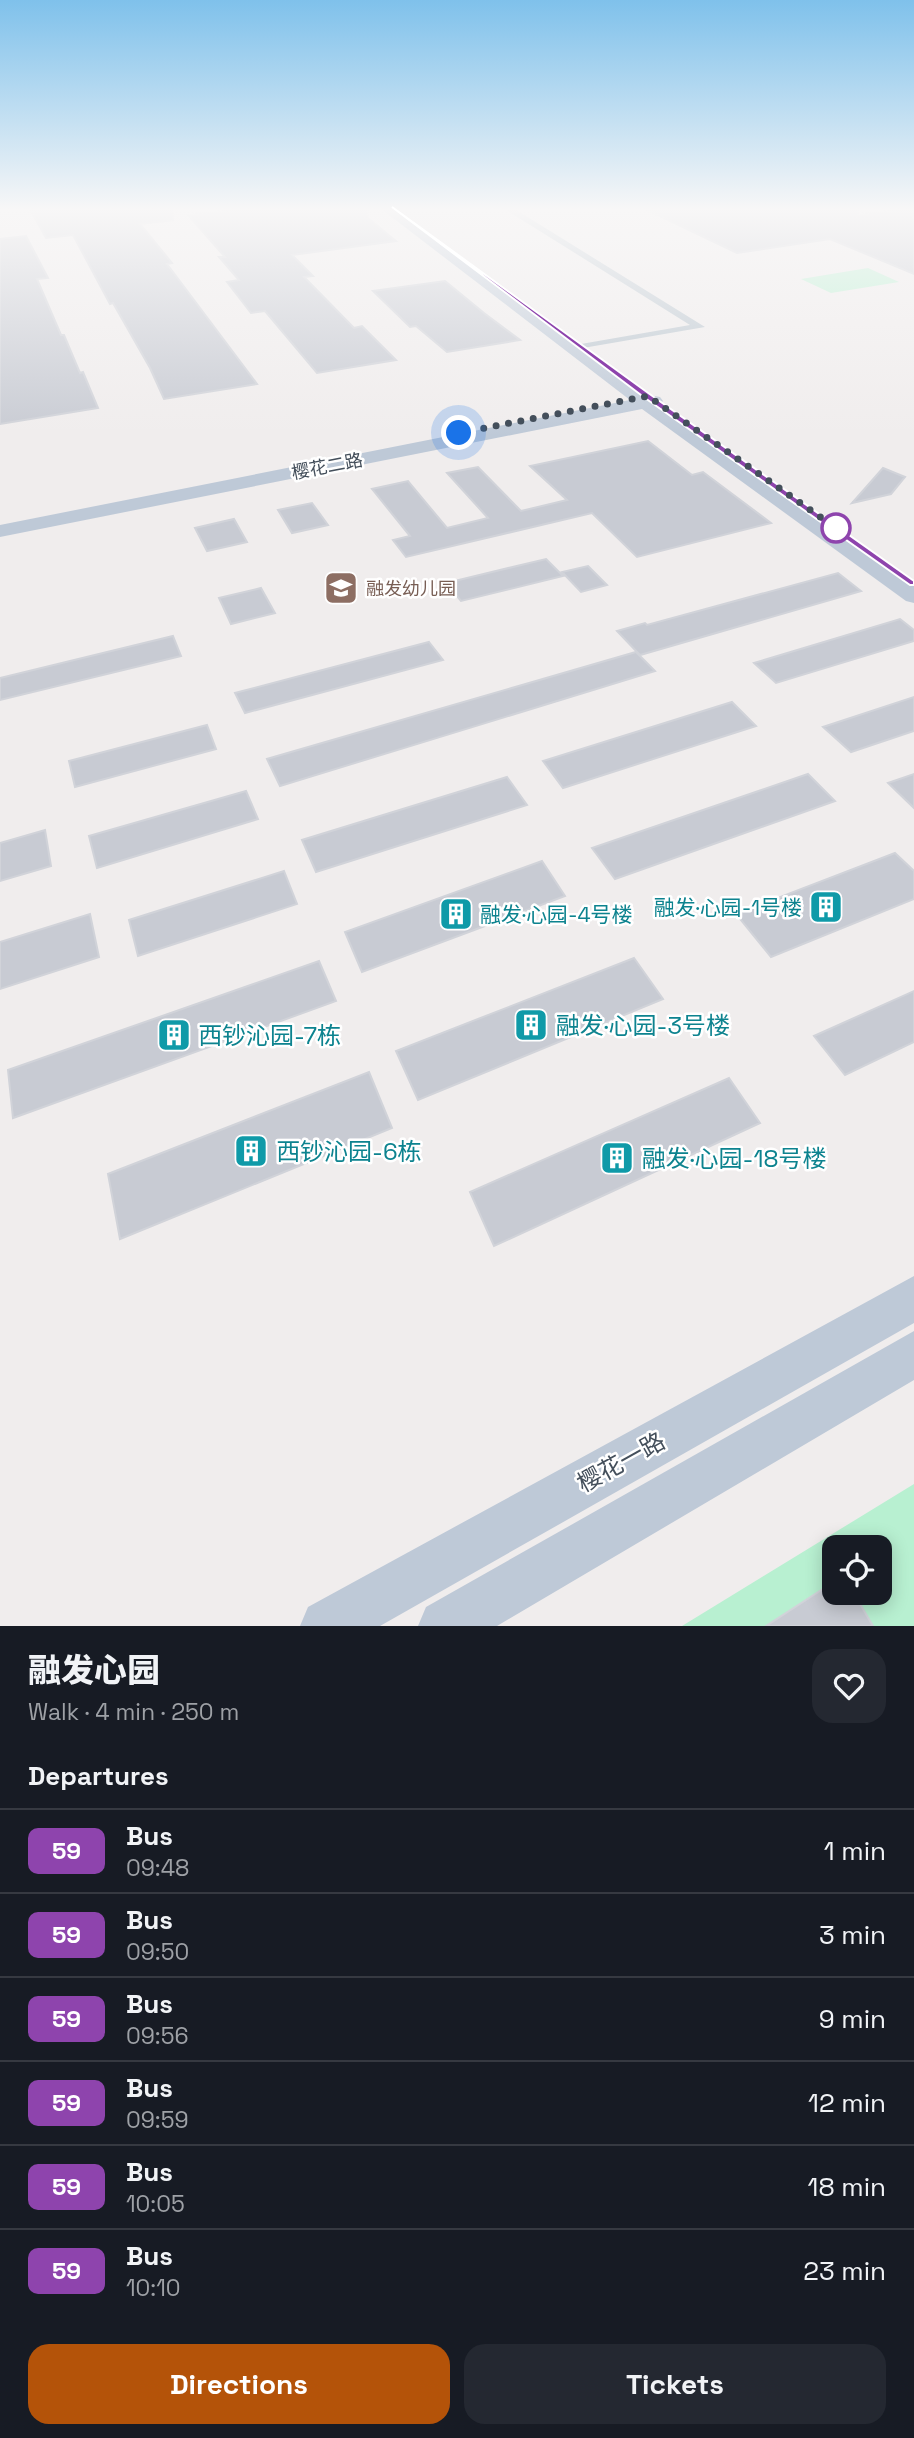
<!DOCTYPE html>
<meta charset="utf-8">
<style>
:root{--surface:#171b24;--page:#242831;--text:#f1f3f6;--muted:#9ea1a6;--line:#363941;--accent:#b45309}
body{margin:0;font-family:"Space Grotesk","Noto Sans SC",sans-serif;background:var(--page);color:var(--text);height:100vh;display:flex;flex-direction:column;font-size:26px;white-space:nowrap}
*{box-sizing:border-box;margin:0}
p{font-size:23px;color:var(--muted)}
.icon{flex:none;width:38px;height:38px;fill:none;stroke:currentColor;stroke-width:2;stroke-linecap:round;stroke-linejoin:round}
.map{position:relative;height:1626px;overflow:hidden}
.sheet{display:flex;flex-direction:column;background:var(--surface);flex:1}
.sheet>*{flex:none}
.badge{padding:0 14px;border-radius:10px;font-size:24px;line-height:46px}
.tools{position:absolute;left:822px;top:1535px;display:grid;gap:14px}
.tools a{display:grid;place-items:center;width:70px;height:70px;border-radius:14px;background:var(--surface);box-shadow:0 4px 18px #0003;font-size:35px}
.you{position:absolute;width:35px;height:35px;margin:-18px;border:5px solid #fff;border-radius:50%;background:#1a73e8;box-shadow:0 0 0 10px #1a73e833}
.map>.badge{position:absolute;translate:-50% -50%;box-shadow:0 0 0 4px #fff}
h2{padding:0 28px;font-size:26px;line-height:63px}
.round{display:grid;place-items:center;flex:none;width:74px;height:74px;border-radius:21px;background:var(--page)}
.overview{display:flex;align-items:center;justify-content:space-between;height:119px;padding:0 28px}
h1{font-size:33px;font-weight:800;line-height:52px}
.cta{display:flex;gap:14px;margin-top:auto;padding:14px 28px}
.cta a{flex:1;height:80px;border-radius:21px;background:var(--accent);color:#fff;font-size:28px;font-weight:800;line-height:80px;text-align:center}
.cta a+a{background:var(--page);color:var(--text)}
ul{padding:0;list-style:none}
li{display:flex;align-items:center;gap:21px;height:84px;padding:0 28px;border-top:2px solid var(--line)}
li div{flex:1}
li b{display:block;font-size:26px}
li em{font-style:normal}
li .badge{min-width:77px;font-weight:700;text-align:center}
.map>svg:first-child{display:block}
.green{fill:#b8f0d1;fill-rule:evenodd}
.building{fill:#c8cbd3;stroke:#d1d3d9;stroke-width:2}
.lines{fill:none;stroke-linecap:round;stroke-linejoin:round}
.street{fill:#bcc7d0;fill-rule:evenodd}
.secondary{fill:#bec9d7;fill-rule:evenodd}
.line{fill:#8e44ad;stroke:#fff;stroke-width:2}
.walk{stroke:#444f5b;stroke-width:7;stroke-dasharray:0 12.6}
.stop-dot{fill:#fff;stroke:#8e44ad;stroke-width:3.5}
.labels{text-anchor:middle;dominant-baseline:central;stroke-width:5;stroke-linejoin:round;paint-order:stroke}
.far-street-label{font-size:18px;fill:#444f5b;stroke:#fff}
.far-education-label{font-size:18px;fill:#785e54;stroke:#fff;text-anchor:start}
.culture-label{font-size:21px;fill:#0d838f;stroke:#fff;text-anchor:end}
.near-culture-label{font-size:24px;fill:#0d838f;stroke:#fff;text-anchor:start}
.near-street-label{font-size:24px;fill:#444f5b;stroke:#fff}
</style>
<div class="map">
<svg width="914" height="1626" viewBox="0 0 914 1626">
<rect width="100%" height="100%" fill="#f0eded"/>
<!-- green -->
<path class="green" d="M868 268 899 282 831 293 801 279Z
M914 1484V1626H682ZM835 1547H880V1592H835Z"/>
<!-- building -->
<path class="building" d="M58 208H172L173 220 140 224 172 263 167 264 257 384 164 399 150 368 113 303 110 304 73 235 46 238 31 211Z
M248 208H367L368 218 396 241 292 255 313 276 304 277 354 328 362 326 396 360 317 373 265 311 251 313 227 282 239 280 219 257H225L188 215Z
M643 208H858V215L914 208V274L830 239 737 253Z
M26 236 48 278 37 279 61 335H64L80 373 83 372 98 408 0 424V239Z
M445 281 484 313 520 340 447 352 416 326 410 327 373 291Z
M648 441 692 475 703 472 771 523 637 557 592 513 406 557 393 540 410 536 372 489 408 481 447 528 488 518 447 473 478 467 521 511 567 500 530 466Z
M883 468 905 477 891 494 852 503Z
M312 503 328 525 292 533 278 510Z
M234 519 247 542 207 551 195 528Z
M546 559 563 576 461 601 446 583Z
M588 566 607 585 581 592 562 572Z
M838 573 861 591 640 655 617 631 645 623 647 625Z
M261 588 275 613 231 624 219 598Z
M900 619 914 630V641L776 683 754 663Z
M173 636 181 656 0 700V678Z
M429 642 443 660 245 713 235 693Z
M636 652 655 671 280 786 267 759Z
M914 697V731L851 752 823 727Z
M732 702 756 726 563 788 543 761Z
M207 725 216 749 75 787 69 761Z
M808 774 835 801 615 879 592 848Z
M914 774V808L888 783Z
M507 777 527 805 316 872 302 840Z
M246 791 258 819 97 868 89 836Z
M45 830 51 866 0 881V843Z
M895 853 914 871V899L771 957 736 914Z
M542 861 565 896 362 972 345 932Z
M284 871 297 904 138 956 129 920Z
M90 914 99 957 0 989V942Z
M634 958 663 999 418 1100 396 1051Z
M319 961 336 1001 13 1118 8 1070Z
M914 991V1042L845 1075 814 1036Z
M369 1072 392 1128 120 1239 108 1174Z
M729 1078 760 1123 494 1246 470 1192Z
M835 1581V1592H853L873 1626H766Z"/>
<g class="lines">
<!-- street -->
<path class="street" d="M503 208H513L705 327 577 349 575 347 581 344 690 325Z"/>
<!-- secondary -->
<path class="secondary" d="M380 208H394L644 394 660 397 663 401 659 405 914 585V603L906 601 642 409 0 537V525L630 400Z
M914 1276V1323L380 1626H300L308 1607Z
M914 1331V1380L497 1626H418L426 1607Z"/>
</g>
<!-- sky -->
<linearGradient id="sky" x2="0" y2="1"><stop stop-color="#7fc1eb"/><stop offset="0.48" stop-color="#f8f7f7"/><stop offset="1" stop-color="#f8f7f7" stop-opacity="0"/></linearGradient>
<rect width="914" height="436" fill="url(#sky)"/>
<!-- line -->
<path class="line" d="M392 207 651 395 914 581V585H910L645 398Z"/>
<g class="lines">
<!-- walk -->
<path class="walk" d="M459 433 648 396 836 528"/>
</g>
<!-- icons -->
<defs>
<symbol id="school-square" viewBox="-11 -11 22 22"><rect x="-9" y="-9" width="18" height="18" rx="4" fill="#8d6e63" stroke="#fff"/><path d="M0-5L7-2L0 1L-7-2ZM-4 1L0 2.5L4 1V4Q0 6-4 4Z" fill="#fff"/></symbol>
<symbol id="building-square" viewBox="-11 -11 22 22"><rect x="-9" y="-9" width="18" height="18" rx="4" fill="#0f9aa8" stroke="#fff"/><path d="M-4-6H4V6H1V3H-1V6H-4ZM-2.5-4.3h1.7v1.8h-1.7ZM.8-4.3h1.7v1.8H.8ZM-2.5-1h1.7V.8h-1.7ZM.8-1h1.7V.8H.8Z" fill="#fff"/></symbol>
</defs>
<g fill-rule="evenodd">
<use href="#school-square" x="322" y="569" width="38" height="38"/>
<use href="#building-square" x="807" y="888" width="38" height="38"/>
<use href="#building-square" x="437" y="895" width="38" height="38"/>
<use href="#building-square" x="512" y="1006" width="38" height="38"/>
<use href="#building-square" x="155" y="1016" width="38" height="38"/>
<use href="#building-square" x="232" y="1132" width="38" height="38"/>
<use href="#building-square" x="598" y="1139" width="38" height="38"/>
</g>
<!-- markers -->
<circle class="stop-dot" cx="836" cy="528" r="14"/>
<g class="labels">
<!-- far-street labels -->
<g class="far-street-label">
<text transform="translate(327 466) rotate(-11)">樱花二路</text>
</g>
<!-- far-education labels -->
<g class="far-education-label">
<text x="366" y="588">融发幼儿园</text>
</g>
<!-- culture labels -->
<g class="culture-label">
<text x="802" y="907">融发·心园-1号楼</text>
<text x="480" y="914" text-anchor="start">融发·心园-4号楼</text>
</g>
<!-- near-culture labels -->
<g class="near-culture-label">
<text x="556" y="1025">融发·心园-3号楼</text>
<text x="198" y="1035">西钞沁园-7栋</text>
<text x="276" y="1151">西钞沁园-6栋</text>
<text x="642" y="1158">融发·心园-18号楼</text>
</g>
<!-- near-street labels -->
<g class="near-street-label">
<text transform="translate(621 1462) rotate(-29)">樱花一路</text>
</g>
</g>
</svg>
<div class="tools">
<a><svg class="icon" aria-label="locate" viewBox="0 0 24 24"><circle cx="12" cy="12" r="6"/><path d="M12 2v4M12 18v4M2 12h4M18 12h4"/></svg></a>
</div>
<div class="you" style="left:459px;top:433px"></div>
</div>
<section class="sheet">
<div class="overview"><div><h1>融发心园</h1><p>Walk · 4 min · 250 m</p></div><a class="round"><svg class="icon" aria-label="heart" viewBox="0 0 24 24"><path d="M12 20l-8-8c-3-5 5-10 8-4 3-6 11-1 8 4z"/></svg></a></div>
<h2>Departures</h2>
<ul>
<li><span class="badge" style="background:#8e44ad;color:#fff">59</span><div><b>Bus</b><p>09:48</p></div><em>1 min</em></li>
<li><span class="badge" style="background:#8e44ad;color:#fff">59</span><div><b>Bus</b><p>09:50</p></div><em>3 min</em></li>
<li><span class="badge" style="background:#8e44ad;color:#fff">59</span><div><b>Bus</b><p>09:56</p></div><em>9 min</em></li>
<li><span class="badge" style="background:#8e44ad;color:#fff">59</span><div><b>Bus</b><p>09:59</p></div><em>12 min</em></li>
<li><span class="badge" style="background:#8e44ad;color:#fff">59</span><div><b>Bus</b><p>10:05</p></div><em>18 min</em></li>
<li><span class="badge" style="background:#8e44ad;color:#fff">59</span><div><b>Bus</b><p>10:10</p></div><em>23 min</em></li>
</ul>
<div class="cta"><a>Directions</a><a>Tickets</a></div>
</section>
